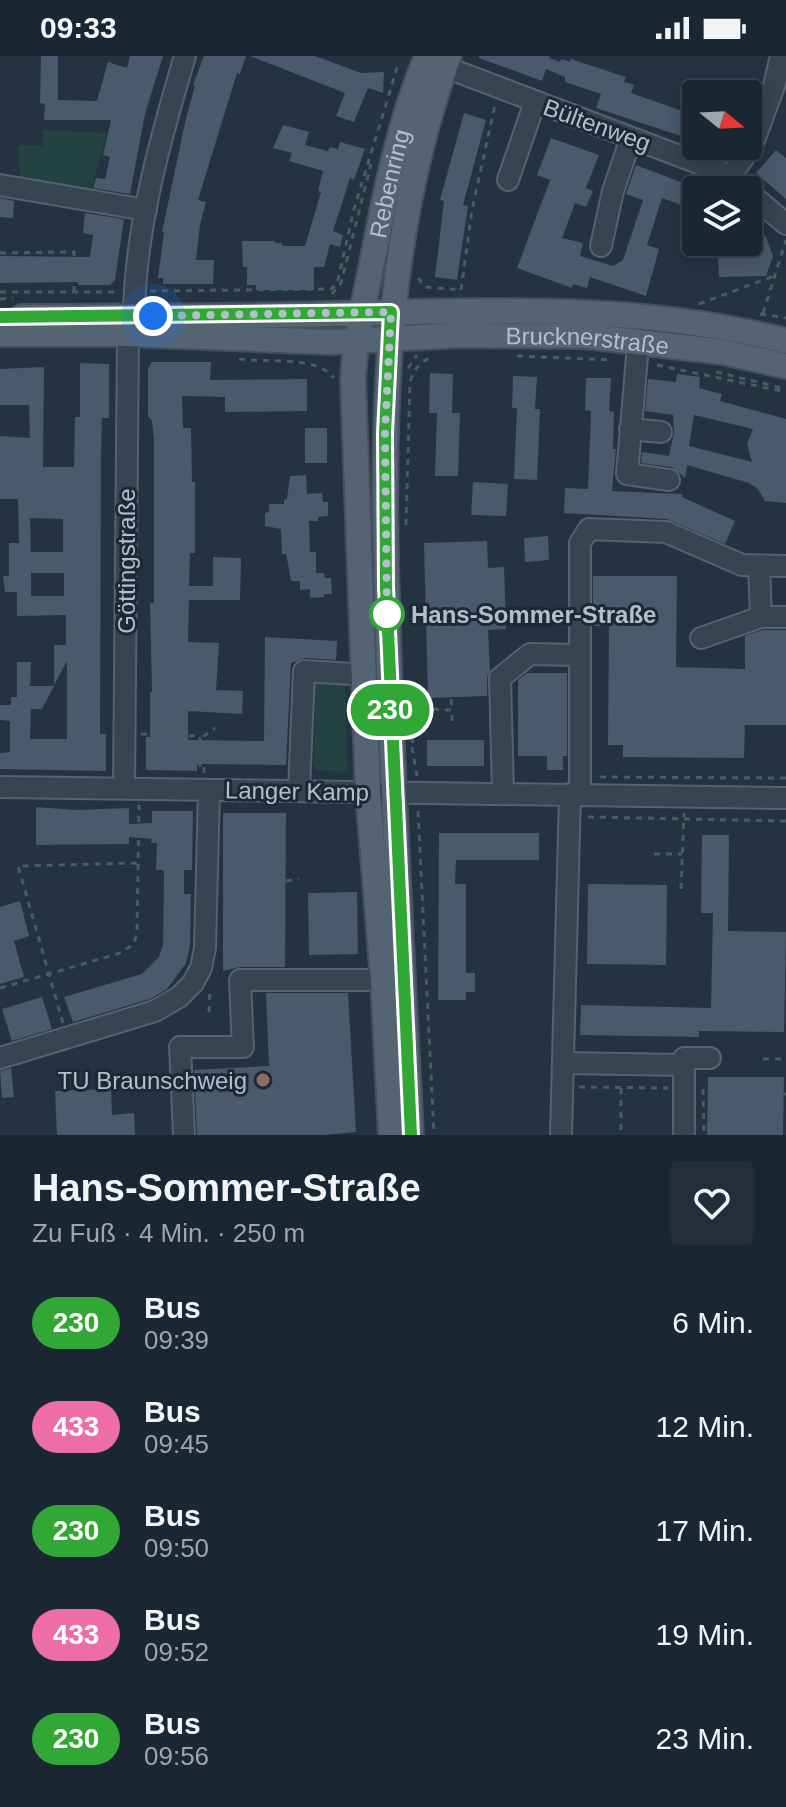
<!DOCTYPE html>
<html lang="de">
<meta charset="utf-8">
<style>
:root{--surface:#1a2632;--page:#232e3a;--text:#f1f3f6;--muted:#9fa5ac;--line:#38434d}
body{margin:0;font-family:Helvetica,sans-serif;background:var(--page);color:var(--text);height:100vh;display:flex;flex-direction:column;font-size:30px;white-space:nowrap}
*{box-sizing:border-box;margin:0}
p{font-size:26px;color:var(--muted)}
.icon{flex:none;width:44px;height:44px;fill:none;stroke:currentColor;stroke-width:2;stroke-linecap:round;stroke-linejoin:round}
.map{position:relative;height:1079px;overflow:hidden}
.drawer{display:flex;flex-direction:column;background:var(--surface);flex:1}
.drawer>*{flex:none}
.badge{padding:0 16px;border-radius:26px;font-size:28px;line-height:52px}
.needle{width:52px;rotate:108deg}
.tools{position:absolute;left:682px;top:24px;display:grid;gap:16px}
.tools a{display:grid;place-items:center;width:80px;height:80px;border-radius:8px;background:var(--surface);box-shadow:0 4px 20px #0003,0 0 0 2px var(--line);font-size:40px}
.you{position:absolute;width:40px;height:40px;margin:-20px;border:6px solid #fff;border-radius:50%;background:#1a73e8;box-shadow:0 0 0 12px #1a73e833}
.map>.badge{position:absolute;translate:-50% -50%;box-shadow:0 0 0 4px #fff}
.round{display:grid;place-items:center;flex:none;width:84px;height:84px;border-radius:8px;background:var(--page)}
.head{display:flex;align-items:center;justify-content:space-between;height:136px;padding:0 32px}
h1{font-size:38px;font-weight:800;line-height:60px}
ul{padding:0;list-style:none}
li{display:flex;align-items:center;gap:24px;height:104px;padding:0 32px}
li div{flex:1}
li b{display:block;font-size:30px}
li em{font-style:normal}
li .badge{min-width:88px;font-weight:700;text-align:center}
.status{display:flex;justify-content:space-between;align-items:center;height:56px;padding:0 40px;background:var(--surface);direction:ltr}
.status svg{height:22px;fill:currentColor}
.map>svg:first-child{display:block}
.green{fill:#254243}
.building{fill:#485a6b;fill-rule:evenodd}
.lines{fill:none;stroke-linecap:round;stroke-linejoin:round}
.minor-casing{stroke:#55626f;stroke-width:24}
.major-casing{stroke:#44505e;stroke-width:28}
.path{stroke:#435f5f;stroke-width:3;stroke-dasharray:6 6;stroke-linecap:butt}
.minor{stroke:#374451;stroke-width:20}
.major{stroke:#556472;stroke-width:24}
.line-casing{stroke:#fff;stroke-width:18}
.line{stroke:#31a836;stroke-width:12}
.walk{stroke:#b4bfcc;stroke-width:8;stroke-dasharray:0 14.4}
.stop-dot{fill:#fff;stroke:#31a836;stroke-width:4}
.education-dot{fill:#8d6e63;stroke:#1c2937;stroke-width:3}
.labels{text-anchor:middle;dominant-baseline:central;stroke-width:6;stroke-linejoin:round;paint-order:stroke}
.street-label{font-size:24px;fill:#b4bfcc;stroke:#1c2937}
.stop-label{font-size:24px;font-weight:bold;fill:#b4bfcc;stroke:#1c2937;text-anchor:start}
.poi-label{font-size:24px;fill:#b4bfcc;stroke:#1c2937;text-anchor:end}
</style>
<div class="status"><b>09:33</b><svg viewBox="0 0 49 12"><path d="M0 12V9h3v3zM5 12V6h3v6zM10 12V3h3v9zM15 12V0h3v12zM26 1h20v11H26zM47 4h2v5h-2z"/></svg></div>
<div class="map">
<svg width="786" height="1079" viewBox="0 0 786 1079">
<rect width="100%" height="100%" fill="#233342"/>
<!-- green -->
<path class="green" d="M43 74 107 77 91 135 20 125 18 89 43 90Z
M310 620 345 622 347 716 316 714 314 709 315 646 309 640Z"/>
<!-- building -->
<path class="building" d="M41 0H58V44L97 45 108 6 127 12 130 0H163L145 58 130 138 93 132 96 122 105 123 110 101 103 99 111 64H44L45 48 40 47Z
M204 0H246L240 18 237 17 198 144 206 146 200 169 196 204H214L213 228H163V222H158L164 176H162L186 62 195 30 193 29Z
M250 0H315L361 17 384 16 383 37 368 32 354 66 336 60 345 37Z
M479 0H550L549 2 560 6 561 3 570 6 571 3 626 21 624 26 634 29 631 37 691 58 684 81 596 52 601 38 565 26V21L546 13 542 25 479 2Z
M464 57 486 64 463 149 468 150 457 224 435 221 444 145 440 144Z
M283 69 309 76 305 89 328 95 330 91 338 93 340 86 365 93 354 124 350 122 333 175 343 179 340 191 330 188 324 211H314V234H256V229H247V211H243L242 185H275V187H282V190H305L321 136 318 135 323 115 289 105 292 97 273 92Z
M551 82 599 99 586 132 593 135 586 151 575 147 562 182 583 187 580 200 613 210 623 204 643 144 626 138 636 109 696 132V154L662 142 647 189 659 193 646 240 590 221 587 232 573 228 572 232 517 212 550 124 537 119Z
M776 94 786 102V143L756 117Z
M0 142 14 145 13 162 0 161Z
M85 157 124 163 115 224 110 229H78V226L0 227V200L90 201 93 179 83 177Z
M748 164 766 181 773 200 766 220 719 221 718 202 750 201 731 186H748Z
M152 306H211L210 324 307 323V355L225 356V341L182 340 183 372H191L192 426H195V497H190L189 530H213V501L241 502 240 544H189L188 586 219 587 216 634 243 635 242 658 188 655V684L264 685 265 581 337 585 336 604 305 602 291 607 286 709 197 708V715L146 714V681H150V636H152L150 547H154V384L152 365 148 360V313Z
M80 307 109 308V362H102L101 399 100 678H106V715L0 713V697L10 696V665L0 664V649H11V641H17V606H31L30 630H54L42 653H31L30 683H67V605L54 629V589H66V559L17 560V536H5L3 520H9V487H19L18 443H0V380L30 382 29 349H0V313L44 311 43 411H74L75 361H80ZM30 462 63 463V496H31ZM31 517H64V540H31Z
M430 317 453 318 452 357H460L458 420H435L437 357H429Z
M677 318 700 321 699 332 722 338 720 345 786 363V447L765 445 758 433 749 427 687 409 685 422 672 411 641 407 642 396 669 400 674 376 673 359 645 355 648 323 676 326ZM694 359 753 373 747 388 752 406 689 390Z
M513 320 537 321 535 353H540L537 424 514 423 517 352H512Z
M586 322H611L609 355 614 356 613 393H616L612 435 682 438V441L735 465 725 488 667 463 564 457 565 432 588 433 591 355 585 354Z
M305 372H327V407H305Z
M306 419 307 438 322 437 323 446H328V460L318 461V465H309L310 496H316V517H324L325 522H331L332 538H324V541L310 542V533L300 534V525H291L287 502 286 498H282L281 473 265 470V457L269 456V448H284V444L287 443 290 420Z
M473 426 508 428 506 460 471 459Z
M548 480 549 504 525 506 524 482Z
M487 485 488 512 504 511 506 573 488 574 490 614 487 622V640L428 642 424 487Z
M593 520H677L676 611 745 613V580L763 574H786V669H745L744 702 623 701V689H608L609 570H593Z
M527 617H567V700H563V714H547V700H518V624Z
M427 684H484V710H427Z
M36 751 77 754 129 752V768L152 767V755H193L192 814H184V838H191L190 890 186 907 167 933 150 943 73 966 64 941 142 918 159 901 163 889 164 818 163 814H156L157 787H151L152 783 129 781V788L36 789Z
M223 757H286L285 911H240L223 915Z
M439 777H539V804H456L455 828H466V917H475V936H466V944H438Z
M702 779H729L728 875 786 876 784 976 699 975V981L580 979 581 949 711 952 713 857H701Z
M588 828 667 829 666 909 587 908Z
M357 836 358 898 309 899 308 837Z
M20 845 29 880 14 885 24 921 0 928V851Z
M266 937H348L356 1076 324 1079H197L194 1014 269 1010Z
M42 941 52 973 12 985 2 953Z
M11 1012 14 1041 2 1042 0 1015Z
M708 1021H784L783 1079H707Z
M111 1033 112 1059 134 1057 135 1079H57L55 1035Z"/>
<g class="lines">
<defs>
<path id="minor" d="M445 11 719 115 746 134
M730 120 752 90 774 30 781 0
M508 124 535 46
M0 129 146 154
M748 136 786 168
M601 190 613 135 631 82
M134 260C135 173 160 84 185 0
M637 301 627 418 669 424
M630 373 661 376
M759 510 761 561
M701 582 761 561H786
M0 731 786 742
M124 731 128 278
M299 735 304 615 353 618
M503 737 500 622 530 598 580 599
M580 738V487L589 473 666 476 742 509 786 510
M0 1002 155 955 179 941 193 927 201 912 205 892 209 734
M563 1007 684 1009
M184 1079 180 991H243L240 924H383
M561 1079 570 738
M684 1079V1002H710"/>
<g id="major">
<path d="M22 261C124 260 225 261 326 258 480 255 636 246 786 285"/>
<path id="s1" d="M0 278H128L331 286 461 279 586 280 723 296 786 310"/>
<path id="s2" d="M391 1079 383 924 368 736 353 324C355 283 365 243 373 202 386 134 400 64 427 0"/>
<path d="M411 1079C403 922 394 765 389 609 382 402 377 198 449 0"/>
</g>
</defs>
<!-- minor casing -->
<use href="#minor" class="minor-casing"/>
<!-- major casing -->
<use href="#major" class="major-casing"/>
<!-- path -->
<path class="path" d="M0 197 74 196V236
M418 222 425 231 461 234
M461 234 472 154 495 49
M150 235 331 233 337 228 354 153 398 9
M0 236H120
M332 238 341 227 371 108
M0 243 13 242
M699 248 774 220
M763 257 786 184
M760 258 786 262
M517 300 613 304
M239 303C266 307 317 299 334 322
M657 309 786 336
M408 312 417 299
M716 316 786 333
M406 469 410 326C414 314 420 304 434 301
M409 652 452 654 451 642
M452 665V654
M141 678 200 680V717
M412 681 413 690
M412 691 417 720
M204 717V680L215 672
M600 721 786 722
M418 755 434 1079
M588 761 786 765
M654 798H682
M286 825 299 823
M681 833 684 757
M0 932 49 918 18 810 138 807
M209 956 210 934
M63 967 49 918 120 897 134 888 137 876 139 749
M763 1003H786
M579 1031 668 1032
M703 1033 704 1079
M784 1038H786
M621 1074V1031"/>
<!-- minor -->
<use href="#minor" class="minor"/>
<!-- major -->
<use href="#major" class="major"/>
</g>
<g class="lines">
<defs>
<path id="line" d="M0 261 391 256 385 377 386 531 411 1079"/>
</defs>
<!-- line casing -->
<use href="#line" class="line-casing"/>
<!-- line -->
<use href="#line" class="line"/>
<!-- walk -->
<path class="walk" d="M153 260 391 256 385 377 387 562V558"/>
</g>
<!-- markers -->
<circle class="stop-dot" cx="387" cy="558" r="16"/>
<circle class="education-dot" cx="263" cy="1024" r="8"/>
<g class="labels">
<!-- street labels -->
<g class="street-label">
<text transform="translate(597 69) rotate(20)">Bültenweg</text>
<text stroke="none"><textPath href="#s2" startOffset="956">Rebenring</textPath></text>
<text stroke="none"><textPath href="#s1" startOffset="588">Brucknerstraße</textPath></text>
<text transform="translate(126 505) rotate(-90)">Göttingstraße</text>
<text transform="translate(297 735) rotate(1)">Langer Kamp</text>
</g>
<!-- stop labels -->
<g class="stop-label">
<text x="411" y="558">Hans-Sommer-Straße</text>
</g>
<!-- poi labels -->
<g class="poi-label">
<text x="247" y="1024">TU Braunschweig</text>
</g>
</g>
</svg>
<div class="tools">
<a><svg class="needle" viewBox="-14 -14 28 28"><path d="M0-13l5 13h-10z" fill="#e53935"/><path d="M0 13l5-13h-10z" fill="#9fa5ac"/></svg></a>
<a><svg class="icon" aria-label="layers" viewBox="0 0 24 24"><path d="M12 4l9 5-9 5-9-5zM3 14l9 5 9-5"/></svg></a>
</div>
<div class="you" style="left:153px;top:260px"></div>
<b class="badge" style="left:390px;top:654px;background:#31a836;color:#fff">230</b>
</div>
<section class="drawer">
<div class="head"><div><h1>Hans-Sommer-Straße</h1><p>Zu Fuß · 4 Min. · 250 m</p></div><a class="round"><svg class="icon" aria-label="heart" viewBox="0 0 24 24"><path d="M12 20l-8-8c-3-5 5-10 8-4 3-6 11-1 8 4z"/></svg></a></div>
<ul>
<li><span class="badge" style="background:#31a836;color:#fff">230</span><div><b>Bus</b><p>09:39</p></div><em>6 Min.</em></li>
<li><span class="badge" style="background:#ed6ea7;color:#fff">433</span><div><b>Bus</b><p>09:45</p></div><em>12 Min.</em></li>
<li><span class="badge" style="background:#31a836;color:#fff">230</span><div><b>Bus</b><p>09:50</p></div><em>17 Min.</em></li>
<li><span class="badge" style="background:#ed6ea7;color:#fff">433</span><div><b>Bus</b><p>09:52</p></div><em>19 Min.</em></li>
<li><span class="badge" style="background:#31a836;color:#fff">230</span><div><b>Bus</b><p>09:56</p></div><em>23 Min.</em></li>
</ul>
</section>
